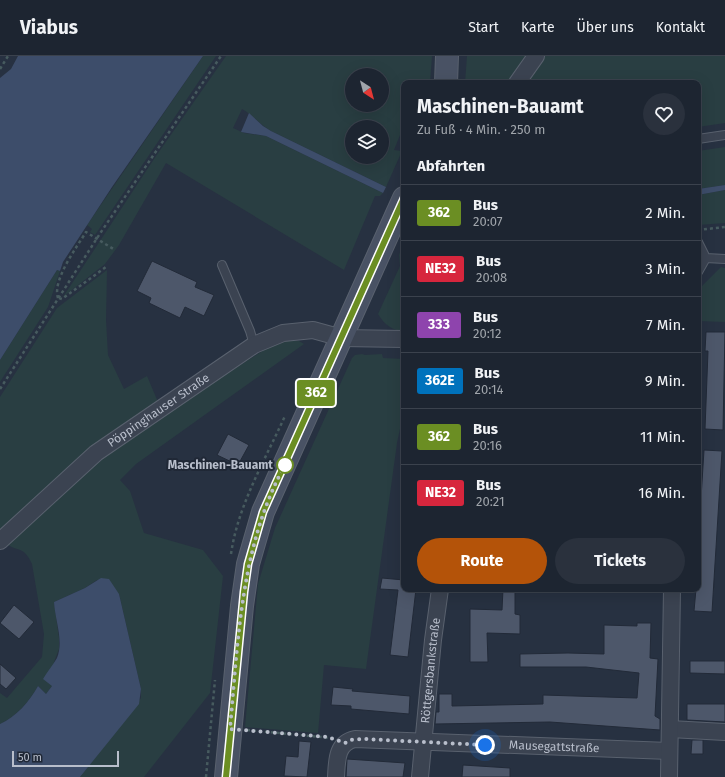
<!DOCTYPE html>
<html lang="de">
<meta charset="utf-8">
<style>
:root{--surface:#1d2531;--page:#2a313d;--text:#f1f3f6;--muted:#a0a5ab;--line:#3b424d;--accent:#b45309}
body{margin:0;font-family:"Fira Sans",sans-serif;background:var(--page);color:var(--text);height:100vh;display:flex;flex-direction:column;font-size:15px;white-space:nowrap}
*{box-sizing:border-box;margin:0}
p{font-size:13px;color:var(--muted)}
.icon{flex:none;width:22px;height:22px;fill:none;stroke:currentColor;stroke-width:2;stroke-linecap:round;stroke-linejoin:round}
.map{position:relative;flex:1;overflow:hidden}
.details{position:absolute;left:401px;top:24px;width:300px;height:512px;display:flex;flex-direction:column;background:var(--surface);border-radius:8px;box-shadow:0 4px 16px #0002,0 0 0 1px var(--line)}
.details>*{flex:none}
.badge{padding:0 8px;border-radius:3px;font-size:14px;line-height:26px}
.needle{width:26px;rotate:144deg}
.tools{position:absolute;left:345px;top:12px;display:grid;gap:8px}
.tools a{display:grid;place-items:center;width:44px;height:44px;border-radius:50%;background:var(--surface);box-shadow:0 4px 16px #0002,0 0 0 1px var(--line);font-size:20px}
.scale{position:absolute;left:12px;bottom:10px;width:107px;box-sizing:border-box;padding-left:4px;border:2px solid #b8becb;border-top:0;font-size:11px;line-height:14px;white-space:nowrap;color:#b8becb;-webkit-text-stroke:3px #202836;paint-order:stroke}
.you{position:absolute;width:20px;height:20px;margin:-10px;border:3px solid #fff;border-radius:50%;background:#1a73e8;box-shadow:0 0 0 6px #1a73e833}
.map>.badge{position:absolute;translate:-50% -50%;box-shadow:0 0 0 2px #fff}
h2{padding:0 16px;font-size:15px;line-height:36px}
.round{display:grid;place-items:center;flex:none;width:42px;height:42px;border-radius:21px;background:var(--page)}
.headline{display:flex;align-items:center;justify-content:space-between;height:68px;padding:0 16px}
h1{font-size:19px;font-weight:700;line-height:30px}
.primary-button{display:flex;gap:8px;margin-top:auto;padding:8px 16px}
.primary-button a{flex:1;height:46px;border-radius:24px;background:var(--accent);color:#fff;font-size:16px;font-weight:700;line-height:46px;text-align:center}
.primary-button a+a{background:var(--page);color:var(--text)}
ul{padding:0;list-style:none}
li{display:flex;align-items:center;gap:12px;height:56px;padding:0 16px;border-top:1px solid var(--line)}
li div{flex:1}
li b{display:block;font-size:15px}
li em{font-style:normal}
li .badge{min-width:44px;font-weight:700;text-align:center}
header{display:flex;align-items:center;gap:24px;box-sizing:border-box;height:56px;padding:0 20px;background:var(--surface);border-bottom:1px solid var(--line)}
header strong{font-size:19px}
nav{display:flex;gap:22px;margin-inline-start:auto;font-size:14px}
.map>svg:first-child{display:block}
.green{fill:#293e42;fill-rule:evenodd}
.water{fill:#3d4d6a}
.building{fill:#4d576a;stroke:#222a38}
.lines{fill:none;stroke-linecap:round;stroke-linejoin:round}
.service-casing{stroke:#59616e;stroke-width:10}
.minor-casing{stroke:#59616e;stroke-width:18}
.secondary-casing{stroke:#59616e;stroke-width:24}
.path{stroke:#475b5f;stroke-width:2.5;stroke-dasharray:3 3;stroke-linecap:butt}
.service{stroke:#3b4351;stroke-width:8}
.minor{stroke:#3b4351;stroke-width:16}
.secondary{stroke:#495264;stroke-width:22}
.line-casing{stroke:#fff;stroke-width:9}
.line{stroke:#6b8e23;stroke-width:6}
.walk{stroke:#b8becb;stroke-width:4;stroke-dasharray:0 7.2}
.stop-dot{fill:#fff;stroke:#6b8e23;stroke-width:2}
.labels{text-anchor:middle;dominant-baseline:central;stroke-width:4;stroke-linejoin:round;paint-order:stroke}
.street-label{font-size:12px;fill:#b8becb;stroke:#202836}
.stop-label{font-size:12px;font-weight:bold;fill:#b8becb;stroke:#202836;text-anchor:end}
</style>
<header>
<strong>Viabus</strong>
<nav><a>Start</a><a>Karte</a><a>Über uns</a><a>Kontakt</a></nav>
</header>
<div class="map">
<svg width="725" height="721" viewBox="0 0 725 721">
<rect width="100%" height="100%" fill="#273141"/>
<!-- green -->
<path class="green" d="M203 0H216L95 179 90 176 92 173 87 169Z
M226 0H432L430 27H404V80L400 79 394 94 402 95 386 131 271 75C260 69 253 59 242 53L233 72 244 77 266 80 383 137 380 140H375L344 214 166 107 119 189 105 208 63 241 156 100ZM352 19H382V49H352ZM352 71H382V101H352Z
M467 0H530L510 27H465Z
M541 0H725V67L698 71V27H522Z
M725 91V129L698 133V95Z
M725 134V167L698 169V139Z
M404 184V275C392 275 384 268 378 258L400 210 399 199Z
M721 211 725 212V266L698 265V234Z
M57 214 60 215 48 251 0 326V304Z
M107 214 106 264 108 299 124 333 147 320 158 346 0 475V341L57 252Z
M287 285H299L304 288 136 408 120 424 130 435 144 477 203 494 223 520 210 637 144 721H80L141 642V633L119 538 97 524 85 532 54 546 59 582V593L54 606 52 630 46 638 38 630C29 646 16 661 0 668V637L7 642 42 601 44 578 32 508C23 488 17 497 6 487L91 409 137 376 267 292Z
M362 298 365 299 382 298 383 302 404 303V354L397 387 366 613 324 609 318 677 245 671 258 528 275 472 352 302 355 299Z"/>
<!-- water -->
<path class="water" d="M18 0H203L112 131 63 206 60 215 57 214 0 304V22L11 13Z
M249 57 263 70 271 75 386 131 383 137 266 80 241 76Z
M725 129V134L698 139V133Z
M101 522 109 523 119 538 141 633 139 648 80 721H0V668C16 661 29 646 38 630L46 638 52 630 43 623C47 616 53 609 57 602 64 585 55 564 54 546L85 532Z"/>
<!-- building -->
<path class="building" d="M152 205 197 226 195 231 214 239 204 260 185 251 180 262 149 247 151 242 137 235Z
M706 276H725L723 374 705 373 708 295H705Z
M228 378 249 389 238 409 217 399Z
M704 394 722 395 712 556 694 555 696 533H698V490Z
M382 522 404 524V533H416L408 601 390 599 398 534 380 533Z
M503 533H515V558L520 559V578L487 577 488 606H470V553L502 554Z
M14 549 34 566 19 583 0 567Z
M637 567H651L650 602 658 603 655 660 660 663V674L550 666 435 668 436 656H439V638H452V650L543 648V639L637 642 639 617 586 611H520V598L568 597 604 598V569L637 570Z
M690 605H725V618L690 617Z
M0 608 16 622 6 633 0 628Z
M333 631 353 633 352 635 410 640 409 658 351 653V650L331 649Z
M687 648H725V666L687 664Z
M692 684H703V698H691Z
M299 685 311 686 307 721 284 720 286 700 298 701Z
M347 703 405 707 403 721H346Z
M463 709 510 712V721H462Z"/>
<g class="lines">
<defs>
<path id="service" d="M698 83 725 79
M698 186 706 202
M222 209 250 275 254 289
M698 216 706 202 725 203"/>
<g id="minor">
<path d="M517 27 536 0"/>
<path id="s1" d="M0 485 96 397 254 289 283 277 313 274 342 282 404 283"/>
<path d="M670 673 725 676"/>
<path id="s2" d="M336 721C337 705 336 687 355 683L669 695"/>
<path id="s3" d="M420 721 433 584 440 533"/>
<path d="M669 721 672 533"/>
</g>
<path id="secondary" d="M446 27 447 0
M226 721 242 550 248 508 263 456 404 142"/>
</defs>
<!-- service casing -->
<use href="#service" class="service-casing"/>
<!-- minor casing -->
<use href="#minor" class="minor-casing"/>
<!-- secondary casing -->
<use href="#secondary" class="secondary-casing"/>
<!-- path -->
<path class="path" d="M0 13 8 0
M402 125 404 119
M698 174 725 171
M58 242C52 224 77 191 86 176L115 194
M59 242 62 243 106 211
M0 333 101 176 221 0
M231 498C238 449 265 404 285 360
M247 674 331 682
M206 721 215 624"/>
<!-- service -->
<use href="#service" class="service"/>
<!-- minor -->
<use href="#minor" class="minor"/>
<!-- secondary -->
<use href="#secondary" class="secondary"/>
</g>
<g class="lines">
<defs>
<path id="line" d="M226 721 244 536 248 508 263 456 404 142"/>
</defs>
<!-- line casing -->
<use href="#line" class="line-casing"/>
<!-- line -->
<use href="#line" class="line"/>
<!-- walk -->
<path class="walk" d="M285 409C241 488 238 584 230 673L328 681 345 687 350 684 364 683 485 689"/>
</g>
<!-- markers -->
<circle class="stop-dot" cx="285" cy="409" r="8"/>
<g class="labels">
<!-- street labels -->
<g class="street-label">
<text stroke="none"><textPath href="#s1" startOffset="206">Pöppinghauser Straße</textPath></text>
<text stroke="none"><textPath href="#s3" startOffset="107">Röttgersbankstraße</textPath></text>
<text stroke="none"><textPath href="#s2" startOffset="246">Mausegattstraße</textPath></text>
</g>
<!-- stop labels -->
<g class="stop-label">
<text x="273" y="409">Maschinen-Bauamt</text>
</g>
</g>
</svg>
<div class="tools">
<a><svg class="needle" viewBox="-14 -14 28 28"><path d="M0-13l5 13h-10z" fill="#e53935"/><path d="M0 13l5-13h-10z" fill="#a0a5ab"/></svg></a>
<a><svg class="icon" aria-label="layers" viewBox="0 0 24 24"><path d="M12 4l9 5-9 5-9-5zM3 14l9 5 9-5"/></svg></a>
</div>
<div class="scale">50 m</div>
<div class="you" style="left:485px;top:689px"></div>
<b class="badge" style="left:316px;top:337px;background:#6b8e23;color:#fff">362</b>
<section class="details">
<div class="headline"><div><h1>Maschinen-Bauamt</h1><p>Zu Fuß · 4 Min. · 250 m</p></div><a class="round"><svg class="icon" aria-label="heart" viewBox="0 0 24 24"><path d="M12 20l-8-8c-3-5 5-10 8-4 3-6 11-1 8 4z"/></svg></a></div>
<h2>Abfahrten</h2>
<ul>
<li><span class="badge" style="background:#6b8e23;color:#fff">362</span><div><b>Bus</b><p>20:07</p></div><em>2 Min.</em></li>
<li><span class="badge" style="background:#d7263d;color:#fff">NE32</span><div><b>Bus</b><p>20:08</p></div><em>3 Min.</em></li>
<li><span class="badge" style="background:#8e44ad;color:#fff">333</span><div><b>Bus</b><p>20:12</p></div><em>7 Min.</em></li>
<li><span class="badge" style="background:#0072bc;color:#fff">362E</span><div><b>Bus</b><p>20:14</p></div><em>9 Min.</em></li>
<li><span class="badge" style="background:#6b8e23;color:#fff">362</span><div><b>Bus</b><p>20:16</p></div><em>11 Min.</em></li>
<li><span class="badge" style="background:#d7263d;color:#fff">NE32</span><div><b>Bus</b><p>20:21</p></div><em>16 Min.</em></li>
</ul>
<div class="primary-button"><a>Route</a><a>Tickets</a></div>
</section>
</div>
